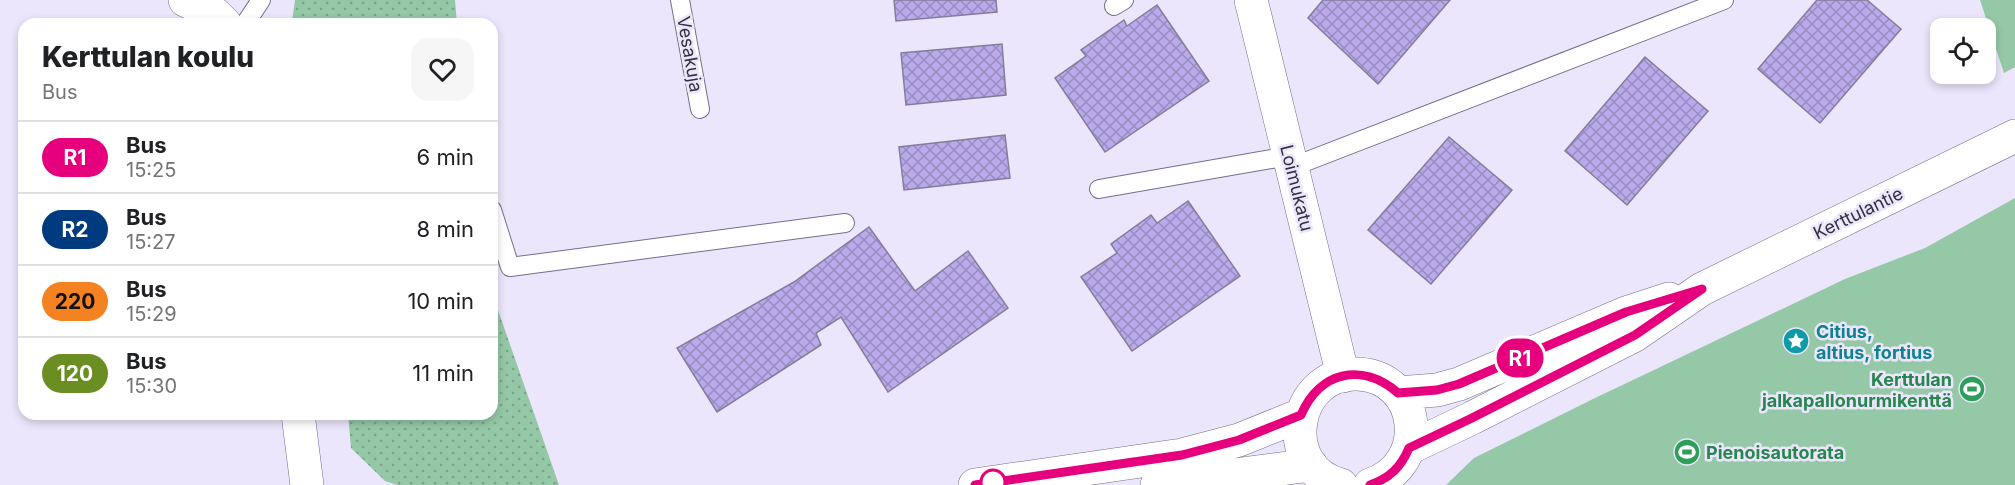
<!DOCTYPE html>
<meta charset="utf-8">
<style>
:root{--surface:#fff;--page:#f6f6f6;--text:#202124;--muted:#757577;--line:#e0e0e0}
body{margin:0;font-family:Inter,sans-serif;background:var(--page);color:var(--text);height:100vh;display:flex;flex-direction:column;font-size:22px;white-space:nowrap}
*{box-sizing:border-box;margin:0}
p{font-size:20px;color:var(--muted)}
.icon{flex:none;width:33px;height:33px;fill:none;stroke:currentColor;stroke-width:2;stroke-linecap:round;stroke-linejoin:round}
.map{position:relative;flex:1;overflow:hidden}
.side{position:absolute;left:18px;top:18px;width:480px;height:402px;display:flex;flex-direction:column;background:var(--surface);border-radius:18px;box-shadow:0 3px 9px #0003}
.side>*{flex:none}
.badge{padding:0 12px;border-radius:20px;font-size:21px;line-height:39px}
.controls{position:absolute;left:1930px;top:18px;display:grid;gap:12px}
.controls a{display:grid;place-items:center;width:66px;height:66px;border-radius:12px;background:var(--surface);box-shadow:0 3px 9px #0003;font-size:30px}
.map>.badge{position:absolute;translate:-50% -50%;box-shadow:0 0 0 3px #fff}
.round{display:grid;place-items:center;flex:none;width:63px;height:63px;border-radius:18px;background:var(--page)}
.overview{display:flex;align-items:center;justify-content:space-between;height:102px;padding:0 24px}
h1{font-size:28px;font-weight:800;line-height:45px}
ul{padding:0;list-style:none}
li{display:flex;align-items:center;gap:18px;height:72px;padding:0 24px;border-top:2px solid var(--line)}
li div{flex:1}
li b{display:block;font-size:22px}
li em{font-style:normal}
li .badge{min-width:66px;font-weight:700;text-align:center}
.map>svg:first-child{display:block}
.grass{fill:url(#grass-dots)}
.park{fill:#95c8a7}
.building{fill:url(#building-cross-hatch);stroke:#847c9b;stroke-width:1.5}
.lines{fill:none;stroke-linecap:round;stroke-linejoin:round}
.lane-casing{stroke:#756e8c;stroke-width:20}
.street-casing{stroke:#756e8c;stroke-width:34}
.secondary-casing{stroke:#756e8c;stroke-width:34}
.lane{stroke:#fff;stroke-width:18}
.street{stroke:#fff;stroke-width:33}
.secondary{stroke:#fff;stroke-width:33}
.line-casing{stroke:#fff;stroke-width:14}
.line{stroke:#e6007e;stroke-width:9}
.stop-dot{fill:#fff;stroke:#e6007e;stroke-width:3}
.labels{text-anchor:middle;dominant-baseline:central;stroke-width:5;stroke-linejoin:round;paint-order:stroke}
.street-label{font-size:18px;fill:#34313f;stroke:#ebe6fb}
.culture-label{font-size:18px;font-weight:bold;fill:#0d838f;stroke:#ebe6fb;text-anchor:start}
.leisure-label{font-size:18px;font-weight:bold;fill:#27864d;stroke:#ebe6fb;text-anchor:end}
</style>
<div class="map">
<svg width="2015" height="485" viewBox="0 0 2015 485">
<defs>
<pattern id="grass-dots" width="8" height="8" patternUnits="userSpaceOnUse" patternTransform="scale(1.5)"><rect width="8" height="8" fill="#95c8a7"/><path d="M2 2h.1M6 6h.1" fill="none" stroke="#7aa389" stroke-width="1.8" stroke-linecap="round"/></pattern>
<pattern id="building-cross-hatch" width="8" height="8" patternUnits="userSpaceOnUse" patternTransform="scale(1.5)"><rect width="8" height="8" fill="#bbaaeb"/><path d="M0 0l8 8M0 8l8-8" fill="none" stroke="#998bc0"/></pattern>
</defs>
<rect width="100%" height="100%" fill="#ebe6fb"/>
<!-- grass -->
<path class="grass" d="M295 0H455L457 24H294L292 21Z
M492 293 559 485H397L385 481 351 448 348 414H492Z"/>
<!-- park -->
<path class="park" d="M1980 0H2015V67L2004 73Z
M2015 198V485H1446L1474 458 1593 399 1845 279 1925 248Z"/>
<!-- building -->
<path class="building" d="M894 0H996L997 12 896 21Z
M1323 0H1450L1378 84 1308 18Z
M1817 0H1867L1901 29 1820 123 1758 69Z
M1157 5 1209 81 1105 152 1055 78 1086 56 1081 50 1124 20 1127 26Z
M1002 44 1006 95 906 105 901 53Z
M1645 57 1708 111 1627 205 1565 151Z
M1005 135 1010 178 904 190 899 147Z
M1449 137 1512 190 1431 284 1368 230Z
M1188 201 1240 276 1132 351 1081 277 1117 253 1111 244 1151 215 1157 223Z
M869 227 915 291 968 251 1008 308 888 392 841 317 816 333 821 345 717 412 677 348 794 282Z"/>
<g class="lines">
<defs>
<path id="lane" d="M680 0 700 109
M1114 6 1124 0
M245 24 261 0
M1292 167 1724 0
M1099 189 1289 156
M492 210 510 267 845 223"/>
<path id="street" d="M185 0 215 14 225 24
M1251 0 1343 376
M298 414 307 485"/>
<path id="secondary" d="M1398 393 1437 390 1459 384 1626 313 1669 299
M1409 448 1472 418 1635 335 1702 289 2015 136
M975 485 1182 455 1239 440 1301 415
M1157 485 1311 465
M1341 485C1277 469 1292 371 1358 374 1421 377 1432 464 1370 485"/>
</defs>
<!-- lane casing -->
<use href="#lane" class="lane-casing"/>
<!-- street casing -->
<use href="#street" class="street-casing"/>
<!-- secondary casing -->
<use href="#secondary" class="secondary-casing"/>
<!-- lane -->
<use href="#lane" class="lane"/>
<!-- street -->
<use href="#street" class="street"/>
<!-- secondary -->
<use href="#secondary" class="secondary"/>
</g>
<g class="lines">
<defs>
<path id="line" d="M975 485 1182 455 1239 440 1301 415C1320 371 1362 362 1398 393L1437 390 1459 384 1626 312 1702 289 1635 335 1472 418 1409 448C1401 467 1390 478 1370 485"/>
</defs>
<!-- line casing -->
<use href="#line" class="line-casing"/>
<!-- line -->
<use href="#line" class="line"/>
</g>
<!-- icons -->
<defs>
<symbol id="sight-disc" viewBox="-11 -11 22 22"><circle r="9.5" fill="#0f9aa8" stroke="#ebe6fb"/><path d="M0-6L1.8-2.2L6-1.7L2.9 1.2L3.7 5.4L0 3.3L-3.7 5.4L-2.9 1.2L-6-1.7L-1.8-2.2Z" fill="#fff"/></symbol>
<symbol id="stadium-disc" viewBox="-11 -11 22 22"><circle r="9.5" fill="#2e9e5b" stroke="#ebe6fb"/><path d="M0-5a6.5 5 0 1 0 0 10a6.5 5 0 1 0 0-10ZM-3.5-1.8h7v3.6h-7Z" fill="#fff"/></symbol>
</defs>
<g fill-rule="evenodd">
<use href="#sight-disc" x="1781" y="326" width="30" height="30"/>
<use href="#stadium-disc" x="1957" y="374" width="30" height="30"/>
<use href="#stadium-disc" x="1672" y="437" width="30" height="30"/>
</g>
<!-- markers -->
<circle class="stop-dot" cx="993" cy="482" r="12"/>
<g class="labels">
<!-- street labels -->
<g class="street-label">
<text transform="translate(690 54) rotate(80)">Vesakuja</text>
<text transform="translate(1297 188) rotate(76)">Loimukatu</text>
<text transform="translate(1858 213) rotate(-26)">Kerttulantie</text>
</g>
<!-- culture labels -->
<g class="culture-label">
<text x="1816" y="331">Citius,<tspan x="1816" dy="21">altius, fortius</tspan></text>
</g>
<!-- leisure labels -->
<g class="leisure-label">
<text x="1952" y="379">Kerttulan<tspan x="1952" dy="21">jalkapallonurmikenttä</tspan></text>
<text x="1706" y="452" text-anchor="start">Pienoisautorata</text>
</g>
</g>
</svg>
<div class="controls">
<a><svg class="icon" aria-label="locate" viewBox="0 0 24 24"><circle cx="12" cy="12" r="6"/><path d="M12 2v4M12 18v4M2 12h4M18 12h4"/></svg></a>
</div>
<b class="badge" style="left:1520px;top:358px;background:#e6007e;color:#fff">R1</b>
<section class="side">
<div class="overview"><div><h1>Kerttulan koulu</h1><p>Bus</p></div><a class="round"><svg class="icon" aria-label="heart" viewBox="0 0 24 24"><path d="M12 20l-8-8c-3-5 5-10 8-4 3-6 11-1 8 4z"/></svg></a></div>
<ul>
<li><span class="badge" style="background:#e6007e;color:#fff">R1</span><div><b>Bus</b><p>15:25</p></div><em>6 min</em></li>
<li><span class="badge" style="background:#003b80;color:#fff">R2</span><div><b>Bus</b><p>15:27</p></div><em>8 min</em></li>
<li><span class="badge" style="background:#f58220;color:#111">220</span><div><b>Bus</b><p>15:29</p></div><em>10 min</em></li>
<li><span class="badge" style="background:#6b8e23;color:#fff">120</span><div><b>Bus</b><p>15:30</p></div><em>11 min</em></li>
</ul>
</section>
</div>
